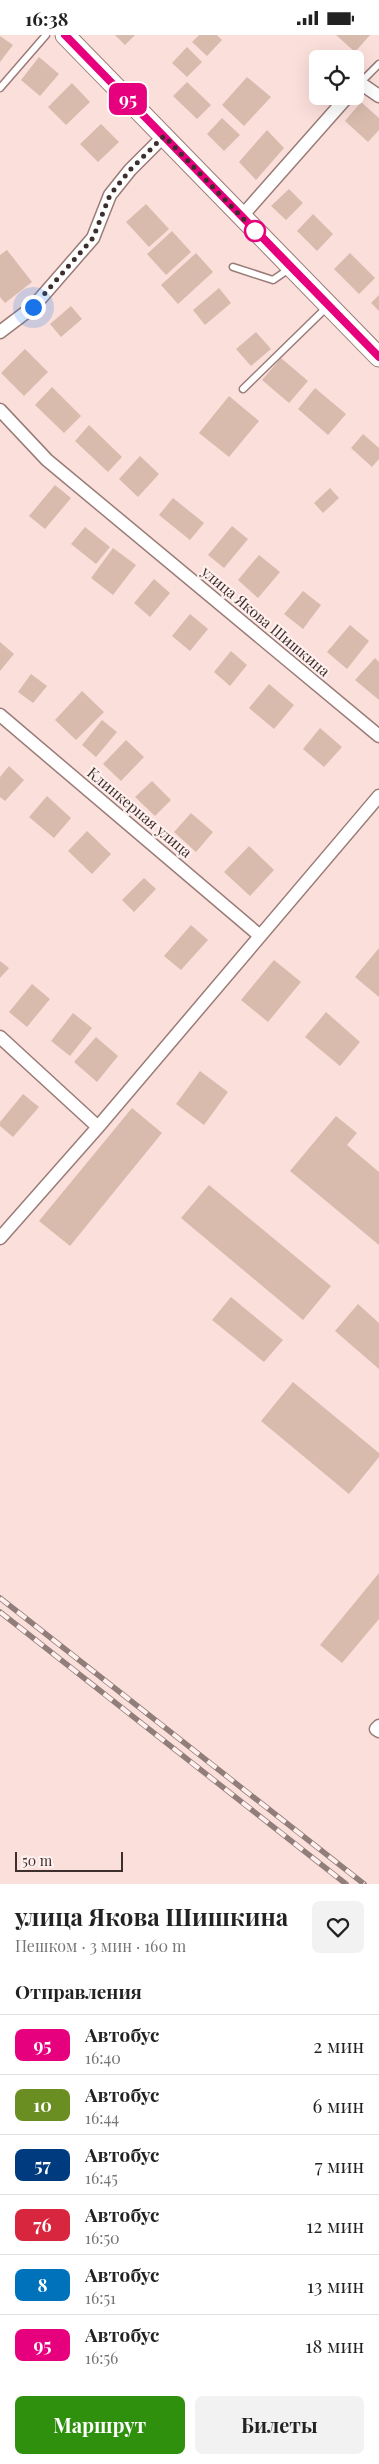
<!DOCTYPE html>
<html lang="ru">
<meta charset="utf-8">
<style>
:root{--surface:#fff;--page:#f2f2f2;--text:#222;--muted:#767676;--line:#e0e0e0;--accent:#2e900c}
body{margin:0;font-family:"Playfair Display",serif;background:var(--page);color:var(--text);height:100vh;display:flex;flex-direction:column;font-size:19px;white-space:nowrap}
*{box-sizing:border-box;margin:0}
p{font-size:16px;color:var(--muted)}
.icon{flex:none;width:28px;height:28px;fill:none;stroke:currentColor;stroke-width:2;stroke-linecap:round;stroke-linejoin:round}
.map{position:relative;height:1849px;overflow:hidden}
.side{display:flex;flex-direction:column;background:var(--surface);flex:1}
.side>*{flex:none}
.badge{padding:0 10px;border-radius:8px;font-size:18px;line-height:32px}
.buttons{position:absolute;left:309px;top:15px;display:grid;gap:10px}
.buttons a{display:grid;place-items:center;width:55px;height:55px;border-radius:8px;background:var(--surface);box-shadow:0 5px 20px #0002;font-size:25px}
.scale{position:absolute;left:15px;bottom:12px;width:108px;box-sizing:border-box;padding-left:5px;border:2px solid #3c2f2d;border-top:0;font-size:14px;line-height:18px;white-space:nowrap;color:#3c2f2d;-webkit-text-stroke:4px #fff0ee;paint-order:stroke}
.you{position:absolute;width:25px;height:25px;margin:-12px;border:4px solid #fff;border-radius:50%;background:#1a73e8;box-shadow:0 0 0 8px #1a73e833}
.map>.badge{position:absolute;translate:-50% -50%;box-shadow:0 0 0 2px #fff}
h2{padding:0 15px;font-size:19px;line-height:45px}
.round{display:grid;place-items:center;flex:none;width:52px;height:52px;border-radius:8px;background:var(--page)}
.overview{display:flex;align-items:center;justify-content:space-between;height:85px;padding:0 15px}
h1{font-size:24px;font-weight:700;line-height:38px}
.primary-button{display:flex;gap:10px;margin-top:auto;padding:10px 15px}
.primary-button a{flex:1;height:58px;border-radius:8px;background:var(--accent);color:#fff;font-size:20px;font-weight:700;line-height:58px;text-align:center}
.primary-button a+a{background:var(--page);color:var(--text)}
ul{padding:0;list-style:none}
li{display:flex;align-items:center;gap:15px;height:60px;padding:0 15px;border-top:1px solid var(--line)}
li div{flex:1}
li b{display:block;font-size:19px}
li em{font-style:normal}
li .badge{min-width:55px;font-weight:700;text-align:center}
.status{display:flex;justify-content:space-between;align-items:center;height:35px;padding:0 25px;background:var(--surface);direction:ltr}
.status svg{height:14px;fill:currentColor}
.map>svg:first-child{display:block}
.building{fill:#d8bbac}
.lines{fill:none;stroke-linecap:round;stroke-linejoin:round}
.service-casing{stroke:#9a7b77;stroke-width:9}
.minor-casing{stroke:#9a7b77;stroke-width:15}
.primary-casing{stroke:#9a7b77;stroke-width:21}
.service{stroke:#fff;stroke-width:6}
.minor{stroke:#fff;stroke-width:12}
.primary{stroke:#fff;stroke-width:19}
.rail-casing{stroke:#917e7b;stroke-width:5.5}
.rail{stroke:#fff0ee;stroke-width:4;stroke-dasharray:11;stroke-linecap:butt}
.line-casing{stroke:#fff;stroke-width:11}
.line{stroke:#e6007e;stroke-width:8}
.walk{stroke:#3c2f2d;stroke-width:5;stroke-dasharray:0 9}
.stop-dot{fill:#fff;stroke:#e6007e;stroke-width:2.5}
.labels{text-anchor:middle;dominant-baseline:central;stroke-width:4.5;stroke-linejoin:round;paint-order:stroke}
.street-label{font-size:15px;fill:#3c2f2d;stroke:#fff0ee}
</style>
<div class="status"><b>16:38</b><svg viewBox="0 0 49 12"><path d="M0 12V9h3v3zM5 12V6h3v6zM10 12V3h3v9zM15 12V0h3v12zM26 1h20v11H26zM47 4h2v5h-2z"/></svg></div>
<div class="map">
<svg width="379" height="1849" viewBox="0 0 379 1849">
<rect width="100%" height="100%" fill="#fbdfdb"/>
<!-- building -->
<path class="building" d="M115 0H135L125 10Z
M199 0H217L222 5 207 21 192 7Z
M336 0H370L355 17Z
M0 1 13 10 0 27Z
M187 12 202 27 187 42 172 28Z
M39 22 59 39 40 61 21 45Z
M247 42 271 62 244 91 222 70Z
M187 47 211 70 197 84 173 61Z
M72 48 90 67 66 90 48 72Z
M361 67 379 83V95L368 107 345 86Z
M222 83 240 100 224 116 207 99Z
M101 89 119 107 98 127 80 109Z
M267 95 284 113 256 145 239 127Z
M289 154 303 168 286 185 271 171Z
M146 169 169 194 149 212 126 187Z
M313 179 333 199 317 216 297 196Z
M172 196 191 217 166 240 147 219Z
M7 215 32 247 5 268 0 262V220Z
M196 218 213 237 178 269 161 250Z
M350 218 375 243 359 259 334 234Z
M219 253 231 268 205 290 193 275Z
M379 260V276L371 268Z
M71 271 82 284 61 302 50 289Z
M256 297 271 314 251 331 236 314Z
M25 314 48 337 24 361 1 338Z
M281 323 308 346 289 368 262 345Z
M52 352 81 381 64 398 35 370Z
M315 353 346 379 328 400 298 374Z
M229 361 259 386 229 422 199 398Z
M89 390 122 422 108 437 75 406Z
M363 399 379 413V424L372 432 351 413Z
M140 421 159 439 138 462 119 444Z
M55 450 71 463 45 494 29 481Z
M330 453 339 463 323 478 314 468Z
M173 463 204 488 190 505 159 480Z
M232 491 248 504 224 533 208 520Z
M85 492 110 512 96 529 71 509Z
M113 513 136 530 113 560 91 543Z
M259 520 280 537 258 563 238 545Z
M154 544 170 558 150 582 134 568Z
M303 556 321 570 303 594 284 579Z
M190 579 208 594 190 616 172 601Z
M350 590 369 606 347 634 327 617Z
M0 607 14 619 0 636Z
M231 616 247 630 230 651 214 637Z
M375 623 379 627V665L355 645Z
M31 639 47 651 33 668 18 657Z
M269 649 294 670 274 694 249 673Z
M82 656 104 677 76 705 55 685Z
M102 685 117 697 96 722 82 710Z
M320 693 342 712 324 732 303 714Z
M126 705 144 722 121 746 103 729Z
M9 731 24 745 5 766 0 762V742Z
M152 746 171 765 155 781 135 762Z
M47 761 71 783 54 803 29 782Z
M191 778 213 797 196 817 174 797Z
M87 796 111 819 92 839 68 816Z
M249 811 274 835 250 861 224 837Z
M144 843 156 854 134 877 122 865Z
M191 890 208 905 181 935 164 921Z
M379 913V962L355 942Z
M274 925 301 947 268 987 241 965Z
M0 926 9 933 0 943Z
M32 949 50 964 27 992 9 977Z
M326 977 360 1007 340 1031 305 1002Z
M73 978 92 993 70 1021 51 1006Z
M96 1002 118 1021 97 1047 74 1027Z
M200 1036 228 1057 204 1090 176 1069Z
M23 1059 39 1072 13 1102 0 1091V1087Z
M132 1073 162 1098 70 1211 39 1186Z
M336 1081 357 1098 347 1110 379 1137V1210L290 1136Z
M209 1150 331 1251 303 1285 181 1183Z
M231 1262 283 1305 264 1327 212 1285Z
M358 1269 379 1288V1334L335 1296Z
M293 1347 379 1418V1422L349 1459 261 1386Z
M379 1538V1584L342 1628 320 1610Z"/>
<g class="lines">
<defs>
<path id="service" d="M360 48 379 29
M0 53 46 0
M233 232 273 245 289 234
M243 354 327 272"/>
<path id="minor" d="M355 53 360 48 379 61
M242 181 348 61
M0 297 33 272 93 203 110 160 130 135 164 101
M0 375 47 425 379 701
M0 680 259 900
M0 1002 98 1092
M0 1203 98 1092 379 761
M379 1691 376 1694 379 1696"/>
<path id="primary" d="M65 0 379 322"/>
</defs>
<!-- service casing -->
<use href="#service" class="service-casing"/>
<!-- minor casing -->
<use href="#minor" class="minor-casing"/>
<!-- primary casing -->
<use href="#primary" class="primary-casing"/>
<!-- service -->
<use href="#service" class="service"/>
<!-- minor -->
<use href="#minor" class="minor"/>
<!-- primary -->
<use href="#primary" class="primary"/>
<defs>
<path id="rail" d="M0 1563 364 1849
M0 1577 346 1849"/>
</defs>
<!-- rail casing -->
<use href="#rail" class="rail-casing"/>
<!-- rail -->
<use href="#rail" class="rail"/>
</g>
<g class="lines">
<defs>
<path id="line" d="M65 0 379 322"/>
</defs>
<!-- line casing -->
<use href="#line" class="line-casing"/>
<!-- line -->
<use href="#line" class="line"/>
<!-- walk -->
<path class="walk" d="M33 272 93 203 110 160 130 135 164 101 255 196"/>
</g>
<!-- markers -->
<circle class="stop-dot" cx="255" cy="196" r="10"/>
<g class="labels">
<!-- street labels -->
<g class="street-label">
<text transform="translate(266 586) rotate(40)">улица Якова Шишкина</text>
<text transform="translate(140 777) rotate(40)">Клинкерная улица</text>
</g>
</g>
</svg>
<div class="buttons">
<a><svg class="icon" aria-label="locate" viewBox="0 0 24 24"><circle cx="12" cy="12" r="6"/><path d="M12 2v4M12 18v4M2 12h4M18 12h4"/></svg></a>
</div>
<div class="scale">50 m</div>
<div class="you" style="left:33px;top:272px"></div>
<b class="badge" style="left:128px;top:64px;background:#e6007e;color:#fff">95</b>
</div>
<section class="side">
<div class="overview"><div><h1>улица Якова Шишкина</h1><p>Пешком · 3 мин · 160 m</p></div><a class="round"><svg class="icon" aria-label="heart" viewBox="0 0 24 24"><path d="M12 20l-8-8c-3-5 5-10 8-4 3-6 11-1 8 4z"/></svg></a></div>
<h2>Отправления</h2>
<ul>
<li><span class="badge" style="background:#e6007e;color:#fff">95</span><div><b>Автобус</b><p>16:40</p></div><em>2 мин</em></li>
<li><span class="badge" style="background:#6b8e23;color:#fff">10</span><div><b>Автобус</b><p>16:44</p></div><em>6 мин</em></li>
<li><span class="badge" style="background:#003b80;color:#fff">57</span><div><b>Автобус</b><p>16:45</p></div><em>7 мин</em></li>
<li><span class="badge" style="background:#d7263d;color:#fff">76</span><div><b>Автобус</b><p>16:50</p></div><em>12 мин</em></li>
<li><span class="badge" style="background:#0072bc;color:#fff">8</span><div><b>Автобус</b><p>16:51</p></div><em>13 мин</em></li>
<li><span class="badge" style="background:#e6007e;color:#fff">95</span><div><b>Автобус</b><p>16:56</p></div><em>18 мин</em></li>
</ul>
<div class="primary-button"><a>Маршрут</a><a>Билеты</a></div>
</section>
